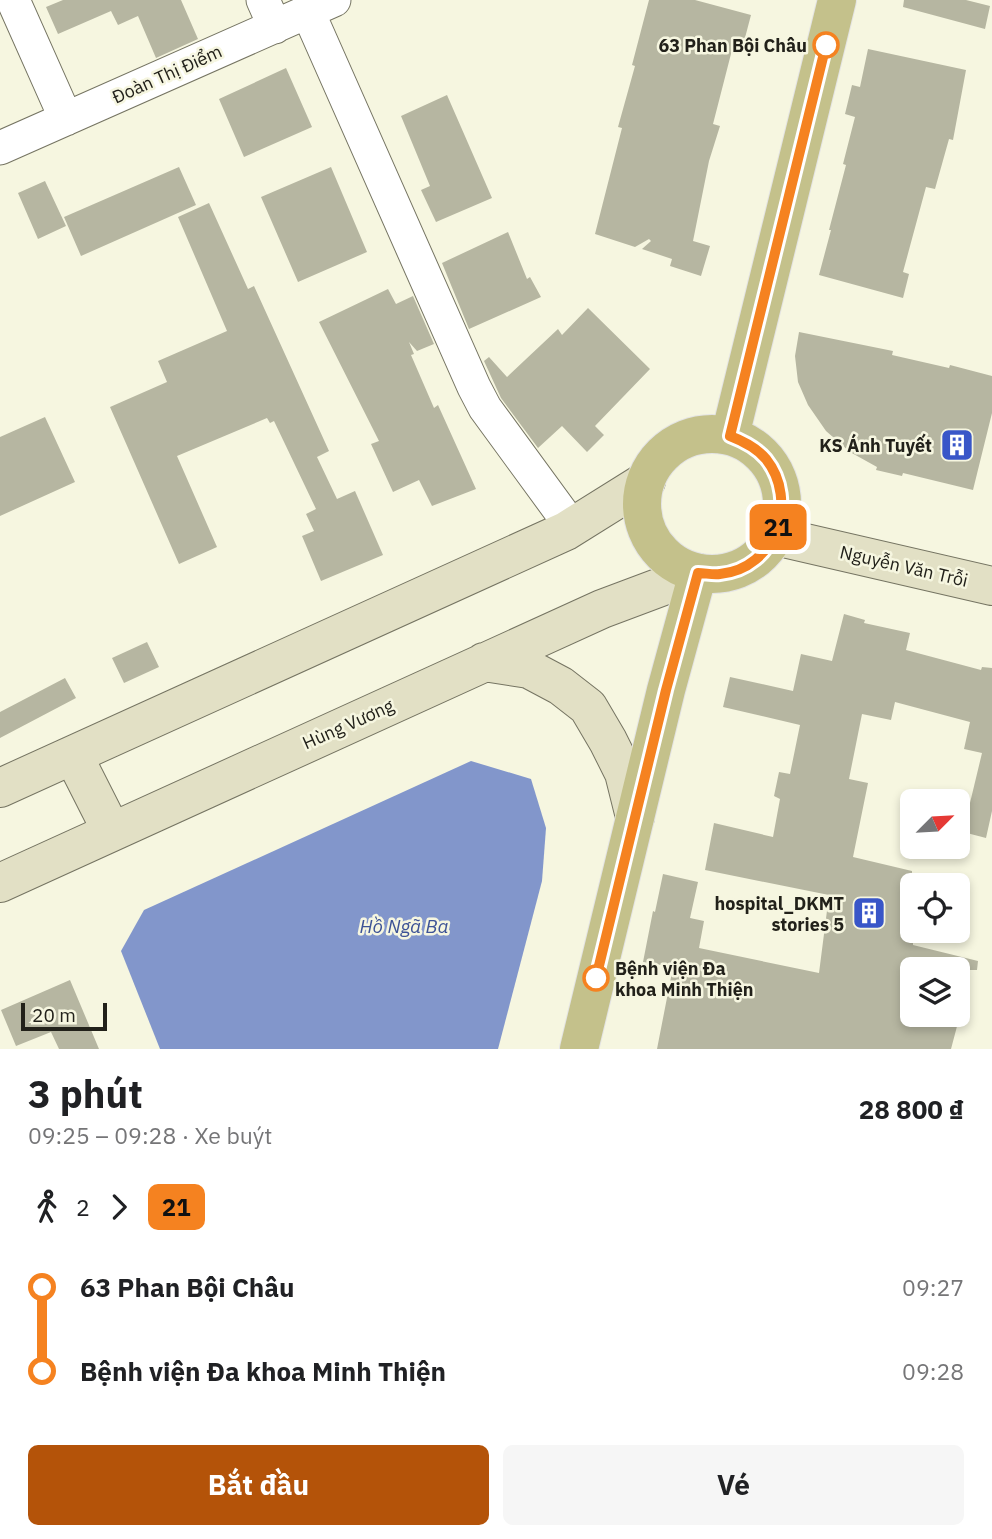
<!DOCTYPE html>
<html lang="vi">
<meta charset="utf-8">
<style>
:root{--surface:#fff;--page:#f6f6f6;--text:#202124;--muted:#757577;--accent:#b45309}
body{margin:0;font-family:"IBM Plex Sans",sans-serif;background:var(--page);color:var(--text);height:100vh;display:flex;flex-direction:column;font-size:26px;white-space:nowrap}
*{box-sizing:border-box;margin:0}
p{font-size:23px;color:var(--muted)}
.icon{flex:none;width:38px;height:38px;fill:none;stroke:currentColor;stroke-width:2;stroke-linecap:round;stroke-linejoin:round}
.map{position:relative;height:1049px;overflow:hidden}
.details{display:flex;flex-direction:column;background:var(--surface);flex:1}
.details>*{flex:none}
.badge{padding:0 14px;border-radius:10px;font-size:24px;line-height:46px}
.needle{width:46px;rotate:66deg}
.controls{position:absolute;left:900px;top:789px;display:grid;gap:14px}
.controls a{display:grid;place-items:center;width:70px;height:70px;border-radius:10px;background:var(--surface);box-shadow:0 4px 10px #0003;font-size:35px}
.scale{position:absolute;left:21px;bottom:18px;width:86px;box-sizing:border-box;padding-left:7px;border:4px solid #22211a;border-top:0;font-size:19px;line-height:24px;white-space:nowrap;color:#22211a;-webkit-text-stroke:5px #f6f6e0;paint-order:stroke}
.map>.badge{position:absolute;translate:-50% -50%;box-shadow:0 0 0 4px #fff}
.legs{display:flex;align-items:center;gap:10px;height:77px;padding:0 28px;font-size:23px}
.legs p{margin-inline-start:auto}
.head{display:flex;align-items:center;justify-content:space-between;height:119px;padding:0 28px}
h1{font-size:38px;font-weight:800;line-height:52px}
.action{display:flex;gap:14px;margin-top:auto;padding:14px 28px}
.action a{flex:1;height:80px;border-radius:10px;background:var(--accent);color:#fff;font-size:28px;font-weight:800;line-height:80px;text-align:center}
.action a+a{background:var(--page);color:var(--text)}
ul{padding:0 28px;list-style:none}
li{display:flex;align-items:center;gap:24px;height:84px;font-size:26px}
li i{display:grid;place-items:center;width:10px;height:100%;margin:0 9px;background:currentColor}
li i::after{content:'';width:18px;height:18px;margin:-9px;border:5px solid;border-radius:50%;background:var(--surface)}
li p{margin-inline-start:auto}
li:first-child i{background:linear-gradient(#0000 50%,currentColor 0)}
li:last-child i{background:linear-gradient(currentColor 50%,#0000 0)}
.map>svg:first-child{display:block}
.water{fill:#8296cb}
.building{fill:#b6b6a1}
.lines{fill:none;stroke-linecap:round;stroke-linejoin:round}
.street-casing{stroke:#757462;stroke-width:35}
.secondary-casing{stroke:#757462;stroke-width:40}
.primary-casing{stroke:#e4e4e4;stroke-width:40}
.street{stroke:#fff;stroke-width:33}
.secondary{stroke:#e2e0c5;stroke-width:38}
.primary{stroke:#c4c18b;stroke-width:38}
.line-1-casing{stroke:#fff;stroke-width:16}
.line-1{stroke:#f58220;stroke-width:10}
.stop-1-dot{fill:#fff;stroke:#f58220;stroke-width:3.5}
.labels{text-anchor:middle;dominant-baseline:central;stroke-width:5;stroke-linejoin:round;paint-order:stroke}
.stop-label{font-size:18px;font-weight:bold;fill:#22211a;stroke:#f6f6e0;text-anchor:end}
.street-label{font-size:18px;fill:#22211a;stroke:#f6f6e0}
.poi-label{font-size:18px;font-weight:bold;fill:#22211a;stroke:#f6f6e0;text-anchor:end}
.water-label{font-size:19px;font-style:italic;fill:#3d5396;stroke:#f6f6e0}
</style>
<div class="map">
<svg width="992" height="1049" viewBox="0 0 992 1049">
<rect width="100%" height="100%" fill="#f6f6e0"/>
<!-- water -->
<path class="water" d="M471 761 531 779 546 828 542 881 498 1049H160L121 951 144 910Z"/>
<!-- building -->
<path class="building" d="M63 0H181L198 39 156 58 138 16 118 25 111 11 58 34 46 7Z
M649 0H695L751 15 741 53 732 50 713 124 720 126 709 161 693 241 710 246 701 276 670 266 672 259 642 249 651 241 649 239 635 247 595 234 622 128 618 127 635 66 632 65Z
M904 0H966L990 6 985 29 903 7Z
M868 49 966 70 953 140 949 139 935 189 926 187 903 272 909 274 903 298 819 275 831 230H829L846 165 843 164 855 117 845 114 852 85 860 87Z
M286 68 312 127 244 157 219 99Z
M447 95 492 198 436 222 421 190 430 186 401 116Z
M179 167 196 205 81 256 64 217Z
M331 167 367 252 298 282 261 197Z
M45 181 66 226 38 239 18 193Z
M209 203 248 289 254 286 329 451 317 457 337 499 355 491 383 555 321 581 302 536 314 531 306 514 316 509 274 421 270 423 267 418 177 456 217 547 179 564 110 407 167 382 158 361 227 331 178 217Z
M508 232 527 279 530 277 541 297 469 329 442 263Z
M388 289 396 304 413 296 434 344 417 351 409 342 414 354 411 355 434 408 438 405 476 489 432 506 419 480 393 492 371 444 379 441 319 322Z
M588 308 650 369 595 426 604 435 587 452 562 426 538 448 501 398 484 361 489 357 507 377 558 329 562 335Z
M799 332 893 351 892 355 949 368 950 365 992 376V413L973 490 903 473 902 476 876 470 877 467 850 452 826 431 808 405 798 382 795 356Z
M45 417 75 482 0 516V437Z
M844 614 865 620 864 623 910 633 906 650 981 670 982 667 992 668V811L986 838 963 832 982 753 964 749 970 722 895 702 891 720 862 714 849 779 868 783 853 857 912 871 913 945 978 961 977 970H912V1015H960L951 1049H657L673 967 643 962 653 911 655 912 663 874 698 882 690 918 704 921 699 948 819 973 829 895 705 870 714 823 773 837 780 799 774 796 779 772 790 774 800 725 723 707 730 677 793 691 801 654 832 661Z
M147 642 159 667 124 683 112 658Z
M65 678 76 698 0 738V712Z
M70 980 99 1049H59L51 1032 16 1046 1 1010Z"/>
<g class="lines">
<defs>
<path id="street" d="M13 0 66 119
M263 0 275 27
M308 12 474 387 485 408 572 527
M0 148 334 0"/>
<path id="secondary" d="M775 536 992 586
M484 662 529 669 561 686 588 707 608 741 624 773 635 817
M73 755 112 832
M0 788 566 531 646 481
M0 883 602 609 698 573"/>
<path id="primary" d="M642 504a70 70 0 1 1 140 0a70 70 0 1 1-140 0Z
M730 436 837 0
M579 1049 666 690 698 573"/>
</defs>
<!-- street casing -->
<use href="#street" class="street-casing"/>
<!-- secondary casing -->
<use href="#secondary" class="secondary-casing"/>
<!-- primary casing -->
<use href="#primary" class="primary-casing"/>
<!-- street -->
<use href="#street" class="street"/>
<!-- secondary -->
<use href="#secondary" class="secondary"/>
<!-- primary -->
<use href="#primary" class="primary"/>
</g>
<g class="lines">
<defs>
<path id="line-1" d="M596 978 666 690 698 573C705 573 713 575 720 574 776 569 799 500 766 459 756 447 743 441 730 436L826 45"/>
</defs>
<!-- line-1 casing -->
<use href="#line-1" class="line-1-casing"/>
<!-- line-1 -->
<use href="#line-1" class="line-1"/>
</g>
<!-- icons -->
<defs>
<symbol id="building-square" viewBox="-11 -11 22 22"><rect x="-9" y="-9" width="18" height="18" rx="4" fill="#3956c8" stroke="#f6f6e0"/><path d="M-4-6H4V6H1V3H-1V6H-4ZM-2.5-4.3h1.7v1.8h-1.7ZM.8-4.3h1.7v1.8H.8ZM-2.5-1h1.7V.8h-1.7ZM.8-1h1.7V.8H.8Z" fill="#fff"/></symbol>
</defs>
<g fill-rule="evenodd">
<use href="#building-square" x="938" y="426" width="38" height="38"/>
<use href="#building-square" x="850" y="894" width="38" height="38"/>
</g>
<!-- markers -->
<g class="stop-1-dot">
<circle cx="826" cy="45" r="12"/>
<circle cx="596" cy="978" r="12"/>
</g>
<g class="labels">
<!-- stop labels -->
<g class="stop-label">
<text x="807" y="45">63 Phan Bội Châu</text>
<text x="615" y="968" text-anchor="start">Bệnh viện Đa<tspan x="615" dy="21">khoa Minh Thiện</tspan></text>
</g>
<!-- street labels -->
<g class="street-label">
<text transform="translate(167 74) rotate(-24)">Đoàn Thị Điểm</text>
<text transform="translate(904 566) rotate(13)">Nguyễn Văn Trỗi</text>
<text transform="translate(348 724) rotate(-24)">Hùng Vương</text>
</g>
<!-- poi labels -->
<g class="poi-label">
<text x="932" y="445">KS Ánh Tuyết</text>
<text x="844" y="903">hospital_DKMT<tspan x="844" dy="21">stories 5</tspan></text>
</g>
<!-- water labels -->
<g class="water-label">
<text x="404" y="926">Hồ Ngã Ba</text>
</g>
</g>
</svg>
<div class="controls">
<a><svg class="needle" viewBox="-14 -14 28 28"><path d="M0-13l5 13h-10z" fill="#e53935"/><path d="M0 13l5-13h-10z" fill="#757577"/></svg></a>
<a><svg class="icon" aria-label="locate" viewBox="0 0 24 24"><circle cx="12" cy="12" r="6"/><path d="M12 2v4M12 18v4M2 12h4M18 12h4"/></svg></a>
<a><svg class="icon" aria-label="layers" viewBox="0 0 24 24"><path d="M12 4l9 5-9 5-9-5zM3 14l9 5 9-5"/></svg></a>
</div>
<div class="scale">20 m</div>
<b class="badge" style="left:778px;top:527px;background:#f58220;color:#111">21</b>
</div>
<section class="details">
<div class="head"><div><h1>3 phút</h1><p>09:25 – 09:28 · Xe buýt</p></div><b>28 800 ₫</b></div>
<div class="legs"><svg class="icon" aria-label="walk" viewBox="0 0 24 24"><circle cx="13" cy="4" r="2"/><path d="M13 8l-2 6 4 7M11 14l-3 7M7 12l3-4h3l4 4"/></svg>2<svg class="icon" aria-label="forward" viewBox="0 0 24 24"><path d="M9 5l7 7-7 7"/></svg><b class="badge" style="background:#f58220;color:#111">21</b></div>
<ul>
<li><i style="color:#f58220"></i><b>63 Phan Bội Châu</b><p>09:27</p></li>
<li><i style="color:#f58220"></i><b>Bệnh viện Đa khoa Minh Thiện</b><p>09:28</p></li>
</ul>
<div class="action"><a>Bắt đầu</a><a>Vé</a></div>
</section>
